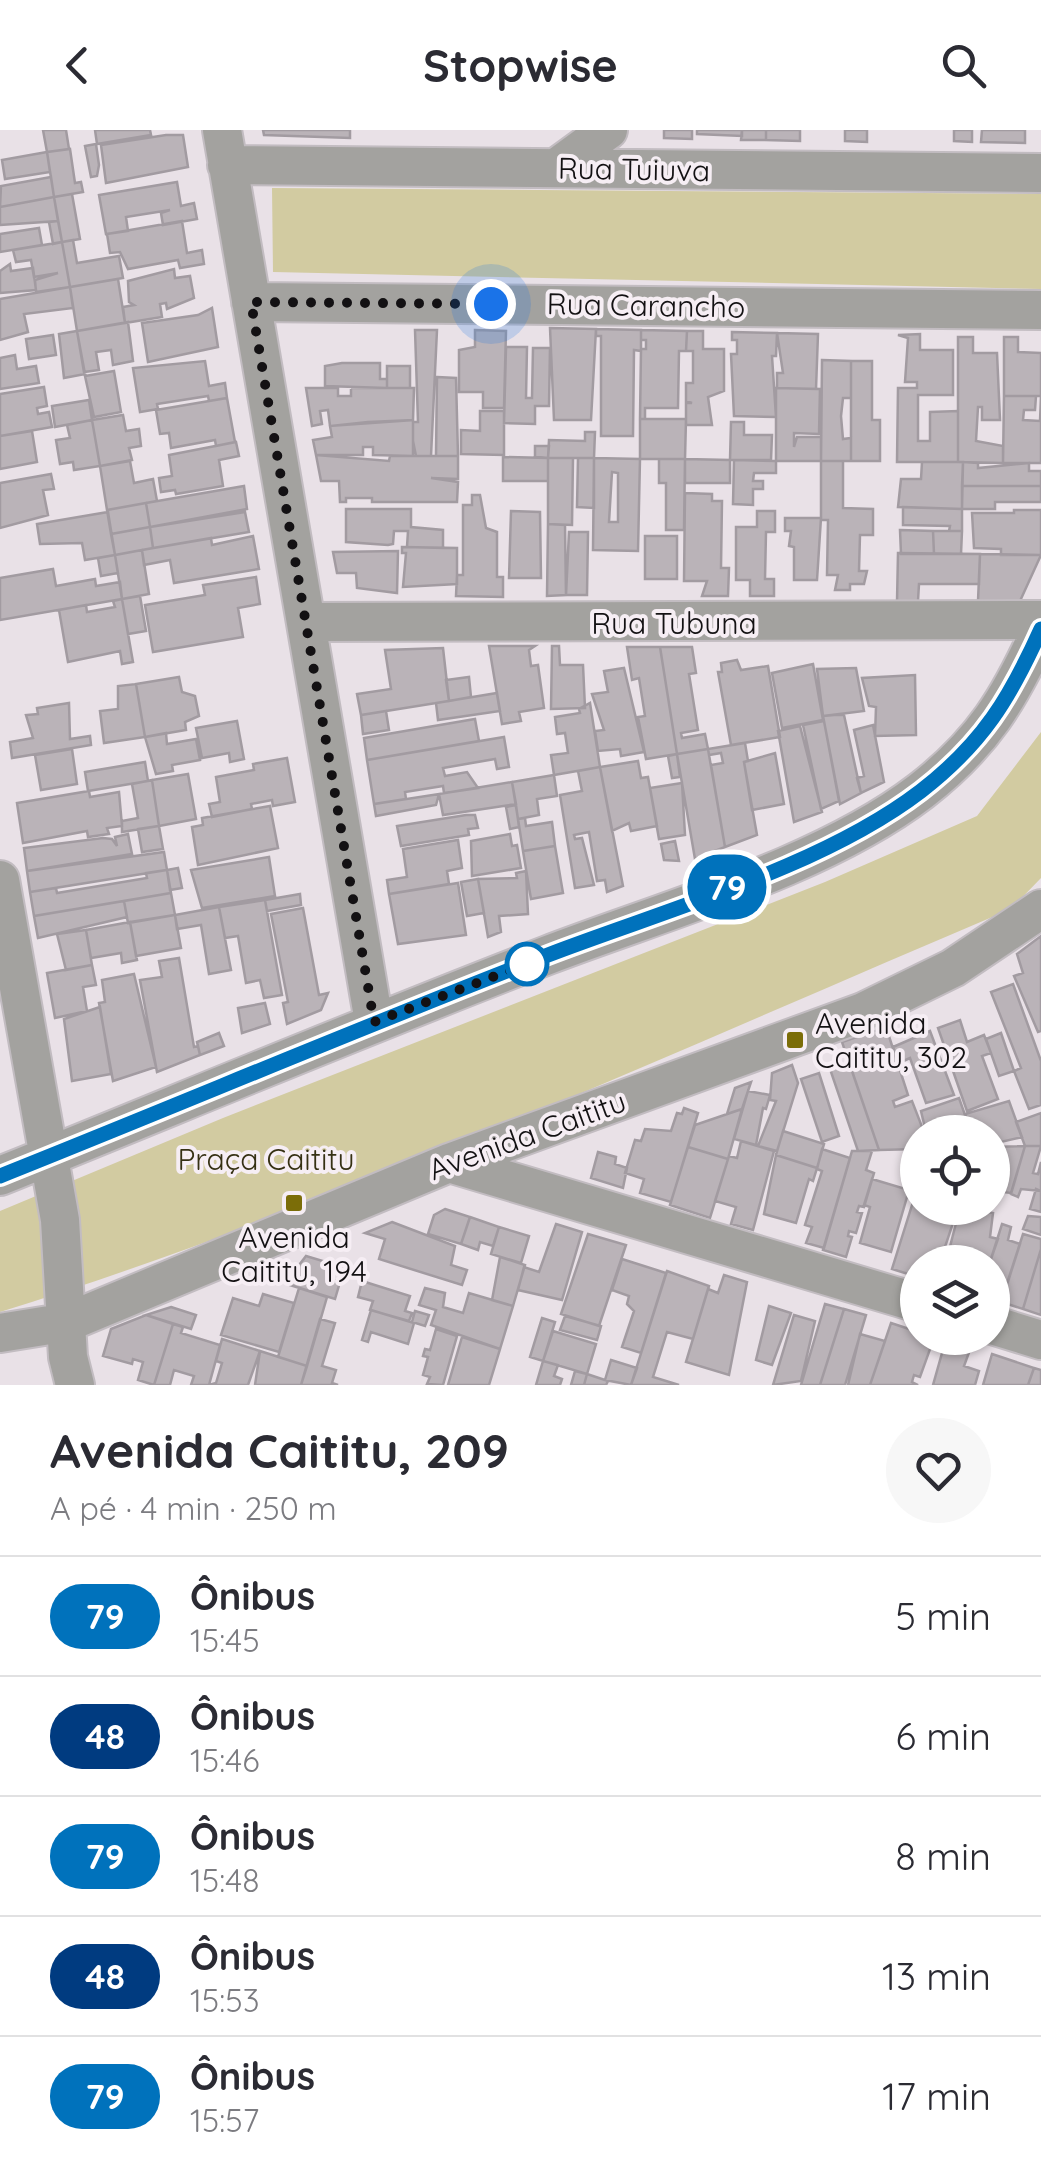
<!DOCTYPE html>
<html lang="pt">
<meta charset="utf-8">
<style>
:root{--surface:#fff;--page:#f7f7f7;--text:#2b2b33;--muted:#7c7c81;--line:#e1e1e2}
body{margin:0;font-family:Quicksand,sans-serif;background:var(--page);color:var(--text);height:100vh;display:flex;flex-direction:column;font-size:38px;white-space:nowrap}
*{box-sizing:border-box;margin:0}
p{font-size:32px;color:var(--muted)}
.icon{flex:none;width:55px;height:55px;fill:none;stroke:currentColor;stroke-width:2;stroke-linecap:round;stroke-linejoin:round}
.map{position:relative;height:1255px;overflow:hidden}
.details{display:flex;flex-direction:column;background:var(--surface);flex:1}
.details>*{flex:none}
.badge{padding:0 20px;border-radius:32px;font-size:35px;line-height:65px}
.buttons{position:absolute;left:900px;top:985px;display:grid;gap:20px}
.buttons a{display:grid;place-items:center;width:110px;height:110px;border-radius:50%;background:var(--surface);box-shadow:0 2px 8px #0004;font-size:50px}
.you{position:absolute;width:50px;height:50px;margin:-25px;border:8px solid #fff;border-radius:50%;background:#1a73e8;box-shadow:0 0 0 15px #1a73e833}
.map>.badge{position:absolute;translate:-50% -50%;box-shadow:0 0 0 5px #fff}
.round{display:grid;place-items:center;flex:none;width:105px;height:105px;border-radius:52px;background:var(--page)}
.summary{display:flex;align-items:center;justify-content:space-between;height:170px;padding:0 50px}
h1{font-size:48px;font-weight:700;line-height:75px}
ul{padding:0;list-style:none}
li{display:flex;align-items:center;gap:30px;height:120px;padding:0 50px;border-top:2px solid var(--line)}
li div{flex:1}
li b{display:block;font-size:38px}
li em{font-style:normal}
li .badge{min-width:110px;font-weight:700;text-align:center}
header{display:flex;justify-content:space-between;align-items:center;height:130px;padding:0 50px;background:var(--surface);font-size:45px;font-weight:700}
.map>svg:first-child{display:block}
.green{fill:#d2cba1}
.building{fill:#bab3b8;stroke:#a29ba1;stroke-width:2.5;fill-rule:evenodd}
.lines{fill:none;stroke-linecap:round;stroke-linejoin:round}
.minor-casing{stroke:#c2bcc1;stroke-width:42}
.minor{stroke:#a3a29f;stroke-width:38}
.line-casing{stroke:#fff;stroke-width:22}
.line{stroke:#0072bc;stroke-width:15}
.walk{stroke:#131113;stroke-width:10;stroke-dasharray:0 18}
.stop-dot{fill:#fff;stroke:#0072bc;stroke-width:5}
.poi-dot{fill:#7b6d08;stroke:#f6eef4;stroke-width:4}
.labels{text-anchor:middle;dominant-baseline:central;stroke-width:8;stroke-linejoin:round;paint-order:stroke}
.street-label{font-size:30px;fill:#131113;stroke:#f6eef4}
.poi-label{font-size:30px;fill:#131113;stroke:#f6eef4;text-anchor:start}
.park-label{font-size:30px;fill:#363114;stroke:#f6eef4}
</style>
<header><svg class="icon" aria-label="back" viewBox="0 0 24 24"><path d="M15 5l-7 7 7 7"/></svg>Stopwise<svg class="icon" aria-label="search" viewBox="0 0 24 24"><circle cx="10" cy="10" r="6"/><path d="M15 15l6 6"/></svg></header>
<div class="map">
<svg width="1041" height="1255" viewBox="0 0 1041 1255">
<rect width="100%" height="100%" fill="#e9e1e7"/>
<!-- green -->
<path class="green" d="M272 58 1041 64V159L273 142Z
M1041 602V748L1011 779C680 919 343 1075 0 1182V1081L223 988 825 752 977 686Z"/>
<!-- building -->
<path class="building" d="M43 0H66L69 19 47 22Z
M95 0H150L151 5 97 14Z
M263 0H350V8L264 5Z
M664 0H692V9L664 8Z
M697 0H742V6L697 4Z
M742 0H766V10H741Z
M766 0H800V11L766 10Z
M845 0H867V12L845 11Z
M954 0H972V12L954 11Z
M982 0H1025V13L981 12Z
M166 5H183L188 37 106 53 101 15Z
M96 14 99 35 97 46 91 47 85 16Z
M70 19 75 53 81 52 83 62 54 67 47 22Z
M47 22 50 42 5 49 2 30Z
M51 47 54 67 0 77 1 56Z
M177 52 181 76 194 73 197 89 163 95 161 83 170 80 126 87 128 101 106 104 99 65Z
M72 64 80 109 62 112 54 67Z
M54 67 58 91 0 95V77Z
M58 91 62 112 53 114 49 92Z
M182 91 187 123 202 120 204 134 180 138 178 130 128 139 120 122 110 123 107 104Z
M39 98 42 115 0 122V104Z
M73 110 77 133 119 126 123 148 70 157 62 112Z
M62 112 70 157 36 162 35 150 58 143 34 147 31 130 16 132 13 120Z
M10 134 11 141 33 138 36 160 0 163V141Z
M174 139 175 148 190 146 194 168 167 179 166 173 160 174 162 187 125 193 123 177 134 175 129 172 128 151Z
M118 149 125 193 77 201 70 157Z
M70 157 73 178 24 184 28 202 0 210V169Z
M212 178 218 217 148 232 142 193 198 185Z
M128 192 133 231 113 235 111 220 96 222 99 240 84 242 77 201Z
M550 198 596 199 591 290H554Z
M596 199 641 200V221L634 220 633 306H601V206H596Z
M415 200H437L431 326H416L413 311V292H418Z
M475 200 506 201 504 278H483V262H459V220L475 217Z
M641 200 687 201 686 221H679L678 278H645V289H640L641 219H646V210H641Z
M77 201 85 244 64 248 59 204Z
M687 201H703V219H724V261L708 267 712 295H686V273H692L686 271V253H693V221H686Z
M732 202 777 203 776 226H772L776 287 734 286 731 224H737V210H732Z
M777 203 818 204 816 259 777 258V243H783Z
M920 204V220H953V265H918V311H930V282L958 281V332H897L898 258H917V252H905L908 208 898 205Z
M53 205 56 225 29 229 26 209Z
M958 207H973V223H997L1000 290H982V277H978L976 311 1003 316V333L958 332Z
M1004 207H1018V222L1041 223V266H1004Z
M506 217H527L526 268H532L533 218H550L549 276H535V294L504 293Z
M15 225 17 239 36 236 39 253 0 259V228Z
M822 230 851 231V268H843L841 286 843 309 851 308V331H821Z
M205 231 209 256 225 253 227 268 209 271 208 266 157 274 158 279 140 282 133 238Z
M851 231H872V290H880V331H851Z
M342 233H380V249H387V258L325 256V236Z
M387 236H410V258H387Z
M114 241 121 282 94 287 85 246Z
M437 247 456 248 458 326H436Z
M44 257 47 276 37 278 38 284 49 282 52 297 0 306V264Z
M306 258H338V266H351V258H414L413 290 330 296 328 280 320 281 322 294 312 296Z
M776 258 820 259 819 304 794 303V317L797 307H821V331H776Z
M1004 266H1036L1035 280H1024L1023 290 1040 291 1041 266V333H1003Z
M227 268 235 312 216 316 215 310 171 318 169 303 160 304 156 280Z
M89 270 92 290 55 297 52 276Z
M480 281H504V325L461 324V300L480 301Z
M123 285 126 301 139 299 141 316 129 318 132 330 100 336 92 290Z
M640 289H686L685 329H640Z
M92 290 100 336 74 340 73 332 60 334 56 310 70 308 67 295Z
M368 292 413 290V326L373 325V317H363V325H316L313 310 332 307 330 296Z
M731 292H744V305H772L771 330H730Z
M32 301 37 332 0 339V306Z
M585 302H595L594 328H548L549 310 585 311Z
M236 312 239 326 219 330 223 356 176 364 175 360 161 362 159 348 172 346 169 325Z
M535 316H549L548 328 535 327Z
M316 325 389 331 390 326H458V349L431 348 458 352 457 372H372V368H346V372H340L339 351H321Z
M503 327 548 328V351H503Z
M548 328H573L572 395 548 394Z
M578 328H594V378L577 377Z
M594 328 640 329 638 421 593 420ZM612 342 618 343V392H609Z
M659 329H685L684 400H666V353H659Z
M685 329 730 330V353H685Z
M734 330 776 331V343H754L753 351H763V359H753V375L733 374Z
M130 331 134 353 153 349 157 371 107 380 100 336Z
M821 331H843V378L873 379V405H860L859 441H867L864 454H850V460H835L838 445H827L828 390H821Z
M922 332H963L962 379 898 377 901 349H921Z
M963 332 978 333V338L1029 333V341H1041V356H962Z
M51 344 54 359 43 360 48 385 0 398V353Z
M244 356 247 379 150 397 146 373Z
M962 356H1041V372H995V379H962Z
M685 363 712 364V371H722L721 438H729L728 466H702L707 451H684Z
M472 365H480L486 398 497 402V447H503V467L456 466 457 445H463V375H472Z
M146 373 150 397 111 404 107 380Z
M903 377 962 379V401H949L950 396 903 395Z
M346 379H411V397L443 400V418L407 417 408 401H394L393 414 388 415 346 412Z
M1014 380H1041V425H1001V419L974 418 972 383H1014Z
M511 381 540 382 541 448H509Z
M757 381H775V402H766L765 449H774V466H750V450H736V397H757Z
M108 382 115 425 85 430 82 413 40 414 37 394Z
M245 382 249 402 153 418 150 397Z
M785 388H821L817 450H794V417L789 416 791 401H785Z
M548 394 565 395 566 465 547 466Z
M150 397 153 418 115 425 111 404Z
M900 400 933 401 934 424H901Z
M933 401H962L961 424H934Z
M569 402H588L587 465H566Z
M253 406 259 439 174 453 170 430 144 435 142 420 211 408 212 415Z
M645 406H677V449H645Z
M402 417 457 418V454L403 457 406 423H402Z
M142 420 149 464 122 469 115 425Z
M398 421 397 463 357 458 356 443H337L333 422Z
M898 423 980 424 979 454H919L918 471 897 472Z
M980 424 1041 425 1020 471H978Z
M115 425 118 443 101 446 98 428Z
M53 439 56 456 95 449 96 456 120 452 122 469 0 490V448Z
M256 447 260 474 238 478 243 507 153 522 145 475 205 465 203 455Z
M140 466 146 501 128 504 122 469Z
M122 469 133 532 122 534 120 521 68 532 59 480 86 475 87 482 115 477 113 471Z
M535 516 529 520 531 536 538 535 544 578 519 582 521 591 502 594 489 516Z
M552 516H559L560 535H583L585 578 551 579Z
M627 517H660L677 624 646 629 638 587 645 586 639 548 632 550Z
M660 517H692L696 543 689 544 698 600 681 603 682 608 705 604 708 619 677 624Z
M443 518 449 571 361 585 357 564 391 559 385 520Z
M737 530 741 540 768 536 780 607 731 615 718 542H722L721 533Z
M813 534 823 590 782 598 772 543Z
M624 538 644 622 621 626 620 619 598 621 595 601 604 600 592 564 608 562 604 541Z
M856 538 864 581 823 586 817 539Z
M915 545 916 605 875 606 876 577 869 576 862 548Z
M179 547 182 562 195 566 199 586 185 592 186 600 145 607 136 554Z
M469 547 471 567 449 571 446 550Z
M136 554 145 607 104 613 100 581 118 579V556Z
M497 563 500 581 438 590 436 573Z
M69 573 70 609 90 606 91 615 12 628 10 612 33 608 26 585 38 584 37 578Z
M590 573 600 637 554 645 551 625 568 623 565 603 557 604 555 587 580 583 579 579Z
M386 581 389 600 363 604 361 585Z
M834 585H844L861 663 840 674 823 586Z
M475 589 479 611 367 630 364 608Z
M237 591 244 629 230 632 229 623 202 628 196 598Z
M824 591 839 671 821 679 803 595Z
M873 595 884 652 861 663 857 648 864 646 854 600Z
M800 596 822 682 794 692 778 601Z
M166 603 167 614 196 609 200 630 172 635 173 641 156 644 145 607Z
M504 607 509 637 497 639 495 629 443 638 445 646 467 642 478 658 444 663 443 656 405 662 406 669 374 674 367 630Z
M745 613 748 631 744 632 757 705 725 717 711 635 723 633 721 623 709 625 708 619Z
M72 619 77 654 41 660 35 625Z
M708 619 725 717 695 729 677 624Z
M775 623 784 674 752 680 744 632Z
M677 624 680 647 672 648 668 626Z
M287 628 295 672 273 676 272 670 251 674 252 679 212 687 209 674 220 672 216 647 254 640 253 634Z
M638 631 641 648 648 647 657 696 631 701 629 693 612 701 600 637Z
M145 632 148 651 88 661 85 642Z
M600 637 623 756 607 762 605 750 597 751 589 702 574 705 575 709 582 708 594 755 575 758 560 665 582 661 578 641Z
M188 644 196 689 159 696 152 650Z
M554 645 557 666 537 669 539 685 518 689 512 652Z
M152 650 159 696 122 702V691L138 688 132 654Z
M512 652 516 674 443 685 439 664Z
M682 653 685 705 659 709 650 658Z
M89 661 90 667 119 662 122 696 107 698 109 704 88 707 87 701 23 713 17 673Z
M439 664 436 675 376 686 374 674Z
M516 675 519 697 510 699 506 677Z
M270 676 278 718 198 735 192 697 203 695 202 688Z
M466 685H475L478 698 468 699 469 705 401 716 397 696Z
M525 688 526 696 552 692 555 716 523 721 518 689Z
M159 696 163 719 142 722 138 699Z
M128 704 132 724 27 741 24 718 103 708 112 709 117 716 115 707Z
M510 704 512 716 517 715 521 738 472 746 471 711Z
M458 710 462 738 447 741 449 754 389 764 387 750 407 747 403 719Z
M675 711 679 731 664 730 661 714Z
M555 716 563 763 531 769 523 721Z
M164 722 167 740 30 762 27 741Z
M269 727 275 766 202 778 191 740Z
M178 738 182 758 170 760 167 740Z
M167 740 171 763 34 786 30 762 56 758 57 763 147 748 146 743Z
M526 741 528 784 499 786 501 802 488 807 478 749 517 748 516 743Z
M478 749 484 783 467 786 461 752Z
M458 753 466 805 398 814 389 764Z
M171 763 175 785 128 793 124 771Z
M300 764 301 775 267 781 265 770Z
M265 770 282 865 264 868 260 850 246 853 238 806 225 808 219 777Z
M124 771 127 787 38 808 34 786Z
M219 777 231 840 209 844 201 795 177 799 175 785Z
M303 778 319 865 328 863 321 880 287 894 283 873 288 872 271 784Z
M175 785 181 818 136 826 130 792Z
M130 792 137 830 122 833 121 823 91 828 86 800Z
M86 800 92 835 66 840 57 804Z
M1041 806V901L1038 902 1014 846 1023 843 1017 824Z
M179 828 194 917 198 916 200 925 157 942 140 850 162 847 159 831Z
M92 835 96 855 83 857 87 881 55 888 47 843Z
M134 844 156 937 113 951 99 873 105 872 102 850Z
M1013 854 1041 931V975L1029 979 1014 941 1021 938 991 862Z
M265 873 270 894 242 903 238 878Z
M100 877 111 944 72 951 64 889Z
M960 890 967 912 984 905 991 923 982 926 998 969 967 981 938 898Z
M886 897 908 965 893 971 895 977 912 971 924 1002H918V1019L879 1020 842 912Z
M930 901 954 965 926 973 910 928 899 933 893 917Z
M219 903 224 916 200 925 197 912Z
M1001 903 1014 941 999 946 986 909Z
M849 932 879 1020 858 1021 830 939Z
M792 935 798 953 777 1021 758 1016 776 971 770 970 772 943Z
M819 943 839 1006 822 1012 801 949Z
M751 952 742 979 727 984 735 958Z
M748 961 770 965 766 979 763 978 756 1015 734 1009Z
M959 968 971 1002H926L921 981Z
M1009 971 1022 1007 992 1014V1002H971L965 984Z
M684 978 698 983 671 1072 640 1063 644 1049 625 1043 635 1010 641 1011 645 999 671 1001 677 983 682 984Z
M742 979 728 1029 688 1017 695 995Z
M1041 983V1016H1025L1016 992Z
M783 1001 824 1014 817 1038 776 1025Z
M741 1011 774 1021 753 1100 731 1094 736 1077 715 1071 729 1026 737 1028Z
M1025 1016H1041L1033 1043 1038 1044 1041 1032V1061L1021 1059 1018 1067 1011 1064Z
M1025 1016 1011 1063 1002 1062 1008 1042H992V1017Z
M688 1017 728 1029 710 1088 670 1075Z
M822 1019 850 1028 824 1118 806 1113 812 1097 805 1095 822 1041 817 1039Z
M852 1021H872L866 1040 874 1043 864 1077 859 1076 857 1082 862 1083 856 1103 849 1101 848 1106 852 1107 846 1127 823 1120Z
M598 1022 616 1027 615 1034 627 1038 623 1058 591 1048Z
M776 1025 817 1038 813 1051 809 1049 796 1093 764 1084Z
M872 1049 909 1060 891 1122 860 1113 870 1077 864 1075Z
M1036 1059 1041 1061V1082L1030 1079Z
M913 1072 918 1078 956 1084 940 1132H918V1147L892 1139Z
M960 1078 993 1083 990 1107 998 1109 990 1132H946Z
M445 1079 470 1087 461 1114 428 1104 434 1085Z
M1028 1086 1041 1087V1105L1023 1099Z
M470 1087 499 1097 493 1116 480 1112 478 1120 461 1114Z
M392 1092 455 1116 451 1135 467 1140 462 1155 379 1129 385 1109 365 1103Z
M556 1094 582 1102 562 1170 518 1160 524 1137 539 1142Z
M1002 1094 1011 1097 1008 1110 1020 1114 1004 1164 992 1160 990 1132Z
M499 1097 529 1106 521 1133 491 1124Z
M588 1104 626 1115 599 1196 561 1184Z
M1023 1104 1041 1109V1119L1023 1179 1001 1172Z
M1041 1119V1185L1023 1179Z
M306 1126 333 1134 329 1148 340 1152 335 1169 290 1155 292 1137 296 1139Z
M500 1127 525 1135 513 1176 492 1170Z
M622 1129 666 1143 641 1223 622 1217 634 1181 627 1174 629 1166 612 1160Z
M667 1141 709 1156 693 1209 667 1202 653 1247 679 1255H631Z
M724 1145 747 1152 729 1245 686 1232 708 1159 718 1163Z
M362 1151 410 1166 405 1181 412 1183 409 1191 370 1180 373 1171 358 1167Z
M299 1158 327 1167 307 1236 278 1227Z
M425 1158 445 1163 443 1177 463 1183 469 1163 513 1176 500 1219 431 1195 436 1180 419 1175Z
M263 1164 294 1173 279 1222 221 1205 233 1168 259 1176Z
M825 1174 844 1179 820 1255H801Z
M769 1176 791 1183 772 1235 756 1230Z
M171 1177 196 1185 191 1199 146 1185Z
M844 1179 866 1185 845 1255H820Z
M371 1180 414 1193 408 1214 371 1202 368 1212 362 1210Z
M415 1181 429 1185 425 1196 412 1192Z
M146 1185 173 1194 154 1255 138 1250 143 1232 133 1229 132 1234 103 1226 111 1199Z
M794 1185 815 1191 801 1251 773 1255Z
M565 1186 601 1196 597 1210 560 1200Z
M542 1188 555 1192 543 1231 530 1227Z
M320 1189 335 1193 322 1236 336 1240 332 1253 338 1255H301Z
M891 1193 918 1202V1208H934L920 1247 914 1245 912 1252 918 1255H870Z
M173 1194 183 1197 181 1203 220 1215 209 1255H191L194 1246 174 1240 170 1255H154Z
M436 1199 457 1206 443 1255 427 1254 430 1247 423 1245 428 1227 423 1226 425 1219 430 1220Z
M553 1201 596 1214 587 1244 543 1231Z
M860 1204 885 1211 870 1255H848Z
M462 1207 500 1219 489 1255H448Z
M222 1209 260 1221 248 1255H209L216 1253 222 1233 216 1231Z
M946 1209 971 1217 964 1236 979 1241 975 1255H933Z
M260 1221 307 1236 301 1255H255Z
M992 1224 1034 1238 1028 1255H983Z
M611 1230 637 1238 631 1255 605 1250Z
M543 1231 558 1235 554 1246 562 1249 560 1255H536Z
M1034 1238 1041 1240V1255H1028Z
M575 1241 587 1244 584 1255H571Z
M587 1244 608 1251 606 1255H584Z"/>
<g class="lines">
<defs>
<path id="minor" d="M222 0 374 892
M227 35 1041 43
M556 38 608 0
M251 172 1041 180
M307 492 1041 490
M0 750 60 1090 68 1227 75 1255
M449 1033 918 1173
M0 1046C183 972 364 896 548 825 665 780 822 737 921 661 983 613 1010 568 1041 499
M992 1195 1041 1210
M0 1203 68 1192 449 1033 863 882 953 838 1041 779"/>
</defs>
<!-- minor casing -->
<use href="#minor" class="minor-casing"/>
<!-- minor -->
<use href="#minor" class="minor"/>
</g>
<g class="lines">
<defs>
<path id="line" d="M0 1046C183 973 364 896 548 825 665 780 822 737 921 661 983 613 1010 568 1041 499"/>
</defs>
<!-- line casing -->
<use href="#line" class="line-casing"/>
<!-- line -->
<use href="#line" class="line"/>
<!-- walk -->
<path class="walk" d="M491 174 251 172 374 892 527 834"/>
</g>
<!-- markers -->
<circle class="stop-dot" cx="527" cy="834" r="20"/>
<g class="poi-dot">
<rect x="785" y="900" width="20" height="20" rx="5"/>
<rect x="284" y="1063" width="20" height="20" rx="5"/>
</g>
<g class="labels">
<!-- street labels -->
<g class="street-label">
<text transform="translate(634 39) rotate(1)">Rua Tuiuva</text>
<text transform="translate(646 175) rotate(1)">Rua Carancho</text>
<text x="674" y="493">Rua Tubuna</text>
<text transform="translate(527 1005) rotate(-20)">Avenida Caititu</text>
</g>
<!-- poi labels -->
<g class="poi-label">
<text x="815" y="893">Avenida<tspan x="815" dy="34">Caititu, 302</tspan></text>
<text x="294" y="1107" text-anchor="middle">Avenida<tspan x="294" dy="34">Caititu, 194</tspan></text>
</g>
<!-- park labels -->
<g class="park-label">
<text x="266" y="1029">Praça Caititu</text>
</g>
</g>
</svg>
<div class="buttons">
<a><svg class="icon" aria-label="locate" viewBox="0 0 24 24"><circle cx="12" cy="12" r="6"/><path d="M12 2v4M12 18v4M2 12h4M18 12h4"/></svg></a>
<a><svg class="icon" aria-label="layers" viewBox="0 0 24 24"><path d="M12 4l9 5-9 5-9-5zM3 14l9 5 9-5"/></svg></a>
</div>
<div class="you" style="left:491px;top:174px"></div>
<b class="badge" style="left:727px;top:757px;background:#0072bc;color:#fff">79</b>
</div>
<section class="details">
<div class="summary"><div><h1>Avenida Caititu, 209</h1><p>A pé · 4 min · 250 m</p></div><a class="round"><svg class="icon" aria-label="heart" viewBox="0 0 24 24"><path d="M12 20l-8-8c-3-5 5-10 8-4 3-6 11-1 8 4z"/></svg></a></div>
<ul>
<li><span class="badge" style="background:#0072bc;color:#fff">79</span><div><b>Ônibus</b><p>15:45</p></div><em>5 min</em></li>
<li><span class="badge" style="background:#003b80;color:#fff">48</span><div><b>Ônibus</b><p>15:46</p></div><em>6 min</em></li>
<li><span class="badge" style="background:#0072bc;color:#fff">79</span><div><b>Ônibus</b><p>15:48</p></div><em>8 min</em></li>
<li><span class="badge" style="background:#003b80;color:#fff">48</span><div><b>Ônibus</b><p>15:53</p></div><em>13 min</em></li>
<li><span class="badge" style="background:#0072bc;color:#fff">79</span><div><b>Ônibus</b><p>15:57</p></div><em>17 min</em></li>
</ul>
</section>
